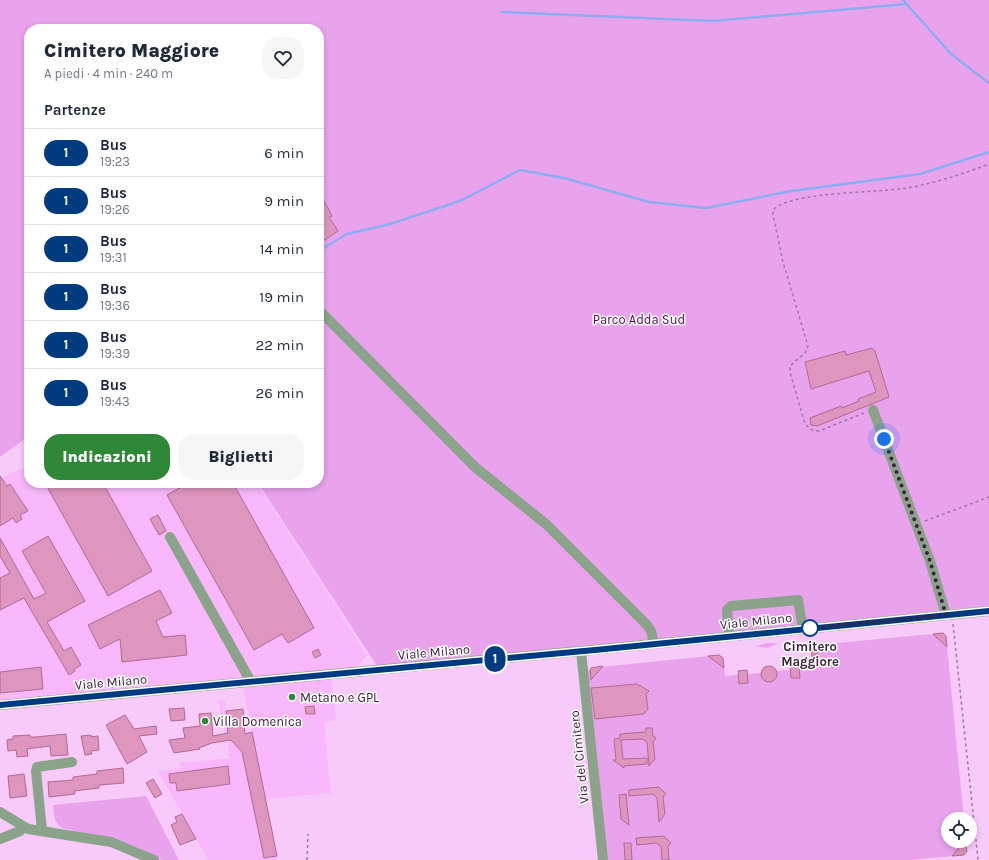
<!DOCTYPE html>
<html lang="it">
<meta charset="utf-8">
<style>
:root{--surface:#fff;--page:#f6f6f7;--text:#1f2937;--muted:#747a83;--line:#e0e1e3;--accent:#2f8838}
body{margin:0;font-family:Karla,sans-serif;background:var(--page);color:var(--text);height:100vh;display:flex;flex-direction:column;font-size:15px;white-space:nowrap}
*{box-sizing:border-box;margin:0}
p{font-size:13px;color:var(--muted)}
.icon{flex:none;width:22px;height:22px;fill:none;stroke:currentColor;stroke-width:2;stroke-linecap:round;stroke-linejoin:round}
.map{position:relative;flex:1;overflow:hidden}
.sheet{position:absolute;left:24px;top:24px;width:300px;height:464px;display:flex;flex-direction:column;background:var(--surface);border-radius:16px;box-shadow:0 2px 6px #0003}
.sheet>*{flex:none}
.badge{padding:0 8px;border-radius:13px;font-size:14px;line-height:26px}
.tools{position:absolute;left:941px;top:812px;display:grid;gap:8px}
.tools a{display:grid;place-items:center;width:36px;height:36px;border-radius:50%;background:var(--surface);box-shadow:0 2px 6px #0003;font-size:20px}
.you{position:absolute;width:20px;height:20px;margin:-10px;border:3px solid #fff;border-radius:50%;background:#1a73e8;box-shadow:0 0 0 6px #1a73e833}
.map>.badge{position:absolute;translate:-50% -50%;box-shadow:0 0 0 2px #fff}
h2{padding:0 20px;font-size:15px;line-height:36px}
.round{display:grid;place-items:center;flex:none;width:42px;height:42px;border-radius:16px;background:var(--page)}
.headline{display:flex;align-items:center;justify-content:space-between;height:68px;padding:0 20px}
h1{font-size:19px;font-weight:800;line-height:30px}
.action{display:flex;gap:8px;margin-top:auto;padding:8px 20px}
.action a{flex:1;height:46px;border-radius:16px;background:var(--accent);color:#fff;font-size:16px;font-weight:800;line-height:46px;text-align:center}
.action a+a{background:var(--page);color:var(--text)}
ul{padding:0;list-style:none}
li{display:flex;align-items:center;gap:12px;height:48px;padding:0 20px;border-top:1px solid var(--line)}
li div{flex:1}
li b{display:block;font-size:15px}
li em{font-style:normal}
li .badge{min-width:44px;font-weight:700;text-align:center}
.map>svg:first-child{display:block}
.built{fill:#f8b8fb}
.green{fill:#e9a3ed}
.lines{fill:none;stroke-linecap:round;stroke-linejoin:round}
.stream{stroke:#8dadf2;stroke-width:2.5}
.building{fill:#de95be;stroke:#b06a93}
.path{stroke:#9c799e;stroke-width:1.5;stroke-dasharray:3 3;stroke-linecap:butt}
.minor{stroke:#8aa38a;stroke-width:10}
.line-casing{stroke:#fff;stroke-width:9}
.line{stroke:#003b80;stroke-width:6}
.walk{stroke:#3b243c;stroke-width:4;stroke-dasharray:0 7.2}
.stop-dot{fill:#fff;stroke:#003b80;stroke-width:2}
.poi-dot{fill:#2f8838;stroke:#fdfdfd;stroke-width:1.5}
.labels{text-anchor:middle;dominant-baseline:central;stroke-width:3;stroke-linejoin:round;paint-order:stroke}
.park-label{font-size:13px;fill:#510e56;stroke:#fdfdfd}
.street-label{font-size:13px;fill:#3b243c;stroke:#fdfdfd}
.stop-label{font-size:13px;font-weight:bold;fill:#3b243c;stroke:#fdfdfd}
.poi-label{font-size:13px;fill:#3b243c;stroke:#fdfdfd;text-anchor:start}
</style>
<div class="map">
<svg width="989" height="860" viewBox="0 0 989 860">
<rect width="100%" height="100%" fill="#f8cafa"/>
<!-- built -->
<path class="built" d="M29 465V483H257L367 655 350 677 331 678 336 720 324 722 331 793 265 799 277 860H208L158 771 181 768 179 763 229 758 228 742 222 723 218 700H225L228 724 232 742 234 743 253 738 242 682 0 703V478Z"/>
<!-- green -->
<path class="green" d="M0 0H989V606L377 666 258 483H319V29H29V436L0 457Z
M943 633 946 636 964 819H948V841H966L967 851 964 855 911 860H605L588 671 591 668 719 655 723 658 725 676 738 675V671L747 670 748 674 761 673 763 667 773 666 777 671 790 670V666L799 665 800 669 813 668 811 649 815 645Z
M768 643H779L767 648 755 646Z
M146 796 179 860H162L141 850 111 839 62 828C54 823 54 814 53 805Z"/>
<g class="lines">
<!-- stream -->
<path class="stream" d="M903 0 951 54 989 83
M502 12 713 21 906 4
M319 251 347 234 390 224 445 206 462 200 520 170 564 178 649 202 706 208 791 191 920 174 989 152"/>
</g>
<!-- building -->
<path class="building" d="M319 191 332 216 329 217 338 231 319 244V223L324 219 319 209Z
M872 348 875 351 889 397 817 426 811 425 810 418 841 406 842 408 859 401 858 399 876 392 869 371 811 389 805 362 845 351 846 355Z
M0 476 7 486 10 484 28 511 20 515 22 519 16 523 13 518 0 526Z
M45 483H103L152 571 108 596Z
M188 483H233L314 628 288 643 282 634 254 650 167 495Z
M158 515 166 531 159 535 150 519Z
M48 536 85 601 47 622 64 651 71 647 81 665 74 669 75 671 69 675 24 598 0 610V578L10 573 0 556V538L34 599 46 593 22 551Z
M160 590 172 613 156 621 163 637 185 635 187 655 122 662 120 639 100 649 88 625Z
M943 633 946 636 947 647 933 634Z
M828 644 812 657 811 649 815 645Z
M318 649 321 655 315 658 312 652Z
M719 655 723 658 724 668 708 656Z
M799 665 800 678H791L790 666Z
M761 674a8 8 0 1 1 16 0a8 8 0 1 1-16 0Z
M603 666 591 680 590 670 591 668Z
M41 667 43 689 0 693V672Z
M747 670 748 683 739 684 738 671Z
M637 684 649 691 646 694 648 709 644 714 595 719 591 688Z
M314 706 315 714H306L305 707Z
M184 708 185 720 171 721 169 709Z
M243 709 245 734 252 732 277 856 264 858 242 752 231 740 212 743 199 748 200 749 174 753 169 740 185 738 183 728 200 726 199 714 211 713 213 736 228 733 226 711Z
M125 715 134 729 156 726 157 734 139 736 147 752 127 764 106 725Z
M646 728H652L653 736 656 738 653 742 655 759 649 766 647 742 642 739 621 740 623 759 647 758V764L624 766V768L613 760H616L614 739 620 738V734L646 732Z
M66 734 68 755 51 756 50 746 27 749 28 756 17 757 16 750 8 751 7 740 13 739V736L30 735V737H36Z
M91 735V737L98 736 99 750 91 751 92 754 85 755 81 736Z
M228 766 230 784 177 791 176 783H170L169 774Z
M123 768 124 783 99 785V788L74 791 75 794 49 797 48 782 73 780V777L97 774V771Z
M24 774 27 796 10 798 8 776Z
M153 779 162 794 155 798 146 783Z
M659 787 666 794 663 797 665 814 659 822 657 798 653 794 629 796V790Z
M626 794 629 825 621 819 619 795Z
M182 814 196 839 180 845 171 825 177 822 175 817Z
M664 836 671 843 668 846 669 860H662L661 847 657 843 637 845 636 838Z
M965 841 967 851 964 855 952 856Z
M624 843H631L632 860H625Z"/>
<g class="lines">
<!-- path -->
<path class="path" d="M864 413 819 431C811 431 808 428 804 421L790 372V366L805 353 808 346 783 262 773 215V210C791 191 879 193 907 188 936 183 962 174 989 164
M925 521 989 497
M953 624 978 860
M307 860 308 834"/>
<!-- minor -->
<path class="minor" d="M319 310 475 467 546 524 647 625 651 631 654 644
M873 410 930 561 946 615
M170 537 251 682
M729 636 727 610 731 606 798 600 803 629
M581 651 603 860
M0 705 581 651 989 611
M0 812 28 829 111 842 154 860
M42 830 36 771 37 767 72 762
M0 839 20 831 23 827"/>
</g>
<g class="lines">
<defs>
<path id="line" d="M0 705 595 650 989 611"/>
</defs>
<!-- line casing -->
<use href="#line" class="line-casing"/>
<!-- line -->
<use href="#line" class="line"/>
<!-- walk -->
<path class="walk" d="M810 628 946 615 930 561 884 439"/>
</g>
<!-- markers -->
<circle class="stop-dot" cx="810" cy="628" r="8"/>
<g class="poi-dot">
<circle cx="292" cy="697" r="4"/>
<circle cx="205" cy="721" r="4"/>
</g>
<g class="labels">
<!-- park labels -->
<g class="park-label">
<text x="639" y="319">Parco Adda Sud</text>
</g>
<!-- street labels -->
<g class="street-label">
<text transform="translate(756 621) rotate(-6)">Viale Milano</text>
<text transform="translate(434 652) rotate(-5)">Viale Milano</text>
<text transform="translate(111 682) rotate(-5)">Viale Milano</text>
<text transform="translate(579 757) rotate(-96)">Via del Cimitero</text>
</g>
<!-- stop labels -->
<g class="stop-label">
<text x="810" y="646">Cimitero<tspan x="810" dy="15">Maggiore</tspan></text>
</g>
<!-- poi labels -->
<g class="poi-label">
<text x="300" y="697">Metano e GPL</text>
<text x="213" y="721">Villa Domenica</text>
</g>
</g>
</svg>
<div class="tools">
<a><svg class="icon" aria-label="locate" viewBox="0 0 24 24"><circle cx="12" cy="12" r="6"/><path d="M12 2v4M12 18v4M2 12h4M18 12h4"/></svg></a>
</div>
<div class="you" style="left:884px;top:439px"></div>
<b class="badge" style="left:495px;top:659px;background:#003b80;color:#fff">1</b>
<section class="sheet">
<div class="headline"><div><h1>Cimitero Maggiore</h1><p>A piedi · 4 min · 240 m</p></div><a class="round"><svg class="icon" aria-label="heart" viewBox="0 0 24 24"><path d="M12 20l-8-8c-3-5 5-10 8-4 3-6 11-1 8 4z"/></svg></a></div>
<h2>Partenze</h2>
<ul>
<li><span class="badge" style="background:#003b80;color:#fff">1</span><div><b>Bus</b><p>19:23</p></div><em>6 min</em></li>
<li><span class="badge" style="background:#003b80;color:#fff">1</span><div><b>Bus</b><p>19:26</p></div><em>9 min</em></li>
<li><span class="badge" style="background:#003b80;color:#fff">1</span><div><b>Bus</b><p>19:31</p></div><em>14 min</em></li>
<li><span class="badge" style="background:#003b80;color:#fff">1</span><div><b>Bus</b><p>19:36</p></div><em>19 min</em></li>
<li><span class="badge" style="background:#003b80;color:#fff">1</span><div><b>Bus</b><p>19:39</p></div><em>22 min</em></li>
<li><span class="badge" style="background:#003b80;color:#fff">1</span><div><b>Bus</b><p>19:43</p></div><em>26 min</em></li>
</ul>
<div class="action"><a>Indicazioni</a><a>Biglietti</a></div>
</section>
</div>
